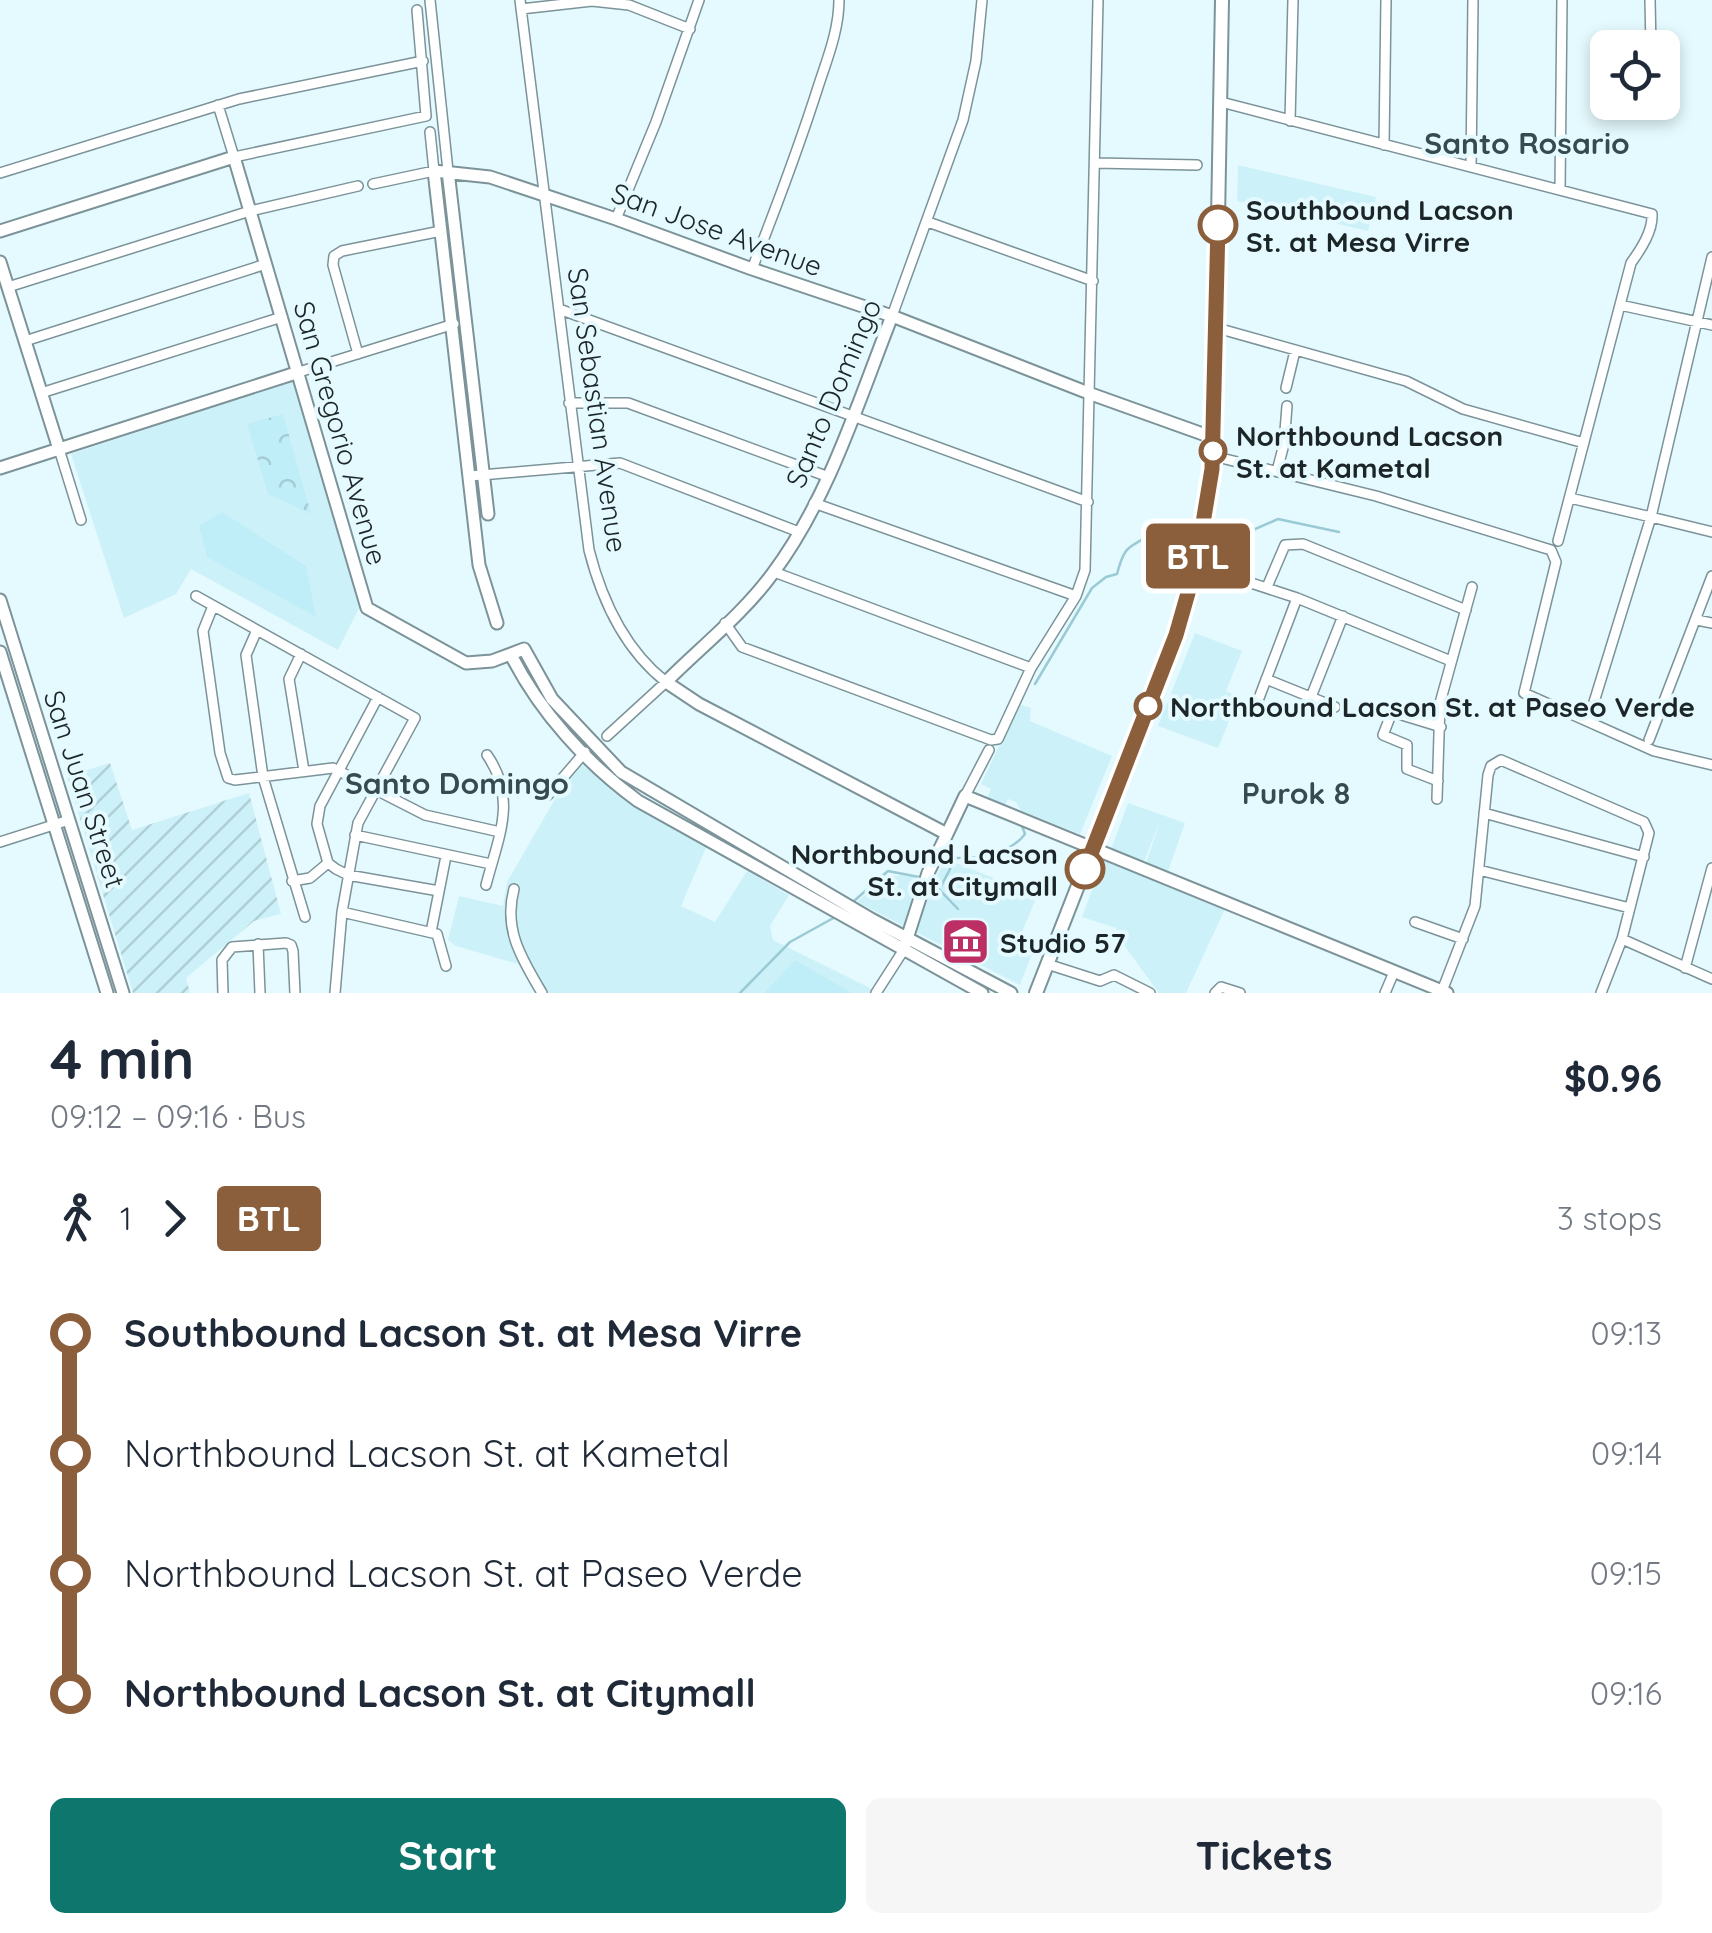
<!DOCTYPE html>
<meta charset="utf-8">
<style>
:root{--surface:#fff;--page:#f6f6f7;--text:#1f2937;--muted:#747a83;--accent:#0f766e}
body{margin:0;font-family:Quicksand,sans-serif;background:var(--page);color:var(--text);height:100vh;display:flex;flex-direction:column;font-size:38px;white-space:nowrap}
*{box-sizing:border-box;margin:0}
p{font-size:32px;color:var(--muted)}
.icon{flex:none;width:55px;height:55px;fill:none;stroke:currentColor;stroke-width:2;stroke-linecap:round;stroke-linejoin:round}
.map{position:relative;height:993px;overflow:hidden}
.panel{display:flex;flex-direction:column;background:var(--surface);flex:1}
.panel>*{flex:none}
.badge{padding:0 20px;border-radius:8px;font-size:35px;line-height:65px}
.fabs{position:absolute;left:1590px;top:30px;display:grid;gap:20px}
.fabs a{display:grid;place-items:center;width:90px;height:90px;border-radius:15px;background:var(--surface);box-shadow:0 5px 15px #0003;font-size:50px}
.map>.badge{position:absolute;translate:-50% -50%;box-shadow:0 0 0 5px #fff}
.legs{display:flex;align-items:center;gap:15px;height:110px;padding:0 50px;font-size:32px}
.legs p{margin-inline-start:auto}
.summary{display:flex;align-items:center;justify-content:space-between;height:170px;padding:0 50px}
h1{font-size:55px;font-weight:800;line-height:75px}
.button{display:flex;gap:20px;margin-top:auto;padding:20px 50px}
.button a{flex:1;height:115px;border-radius:15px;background:var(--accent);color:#fff;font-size:40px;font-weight:800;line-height:115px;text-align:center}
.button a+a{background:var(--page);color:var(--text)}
ul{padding:0 50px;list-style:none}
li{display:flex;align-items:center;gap:35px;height:120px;font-size:38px}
li i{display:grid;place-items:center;width:15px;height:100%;margin:0 12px;background:currentColor}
li i::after{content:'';width:25px;height:25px;margin:-12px;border:8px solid;border-radius:50%;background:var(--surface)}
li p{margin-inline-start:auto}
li:first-child i{background:linear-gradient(#0000 50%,currentColor 0)}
li:last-child i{background:linear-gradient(currentColor 50%,#0000 0)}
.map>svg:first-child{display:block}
.built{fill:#cdf1f9}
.industrial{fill:url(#industrial-furrows)}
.green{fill:#c0eef8}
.forest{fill:url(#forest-crowns)}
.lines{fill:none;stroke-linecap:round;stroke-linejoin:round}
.stream{stroke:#99cad5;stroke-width:2.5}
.street-casing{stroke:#7b9399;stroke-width:12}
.secondary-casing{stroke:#7b9399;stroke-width:15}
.primary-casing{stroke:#7b9399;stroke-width:16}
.street{stroke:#fff;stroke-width:9}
.secondary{stroke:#fff;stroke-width:11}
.primary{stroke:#fff;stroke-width:12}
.line-1-casing{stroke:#fff;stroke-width:22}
.line-1{stroke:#8b5e3c;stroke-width:15}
.stop-1-dot{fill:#fff;stroke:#8b5e3c;stroke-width:5}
.labels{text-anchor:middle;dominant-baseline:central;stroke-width:8;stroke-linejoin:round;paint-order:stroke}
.stop-label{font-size:28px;font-weight:bold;fill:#1c2628;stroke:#e5fafe;text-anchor:start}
.street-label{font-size:28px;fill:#1c2628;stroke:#e5fafe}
.poi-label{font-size:28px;font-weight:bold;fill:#1c2628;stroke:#e5fafe;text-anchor:start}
.neighbourhood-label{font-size:30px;font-weight:bold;fill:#354b4f;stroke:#e5fafe}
</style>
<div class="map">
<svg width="1712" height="993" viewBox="0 0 1712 993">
<defs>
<pattern id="industrial-furrows" width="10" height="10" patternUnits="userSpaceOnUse" patternTransform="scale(2.5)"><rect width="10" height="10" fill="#cdf1f9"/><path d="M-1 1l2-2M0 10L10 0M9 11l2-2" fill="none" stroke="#afced5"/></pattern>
<pattern id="forest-crowns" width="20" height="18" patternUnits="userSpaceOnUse" patternTransform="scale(2.5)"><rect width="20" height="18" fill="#c0eef8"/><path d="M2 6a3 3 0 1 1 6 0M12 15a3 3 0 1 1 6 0" fill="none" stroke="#a4ccd5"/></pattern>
</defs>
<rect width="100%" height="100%" fill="#e5fafe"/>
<!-- built -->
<path class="built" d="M1238 165 1376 197 1368 231 1237 201Z
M295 381 359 608 338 650 191 569 176 594 124 618 71 454Z
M1195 633 1242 651 1226 691 1239 697 1218 748 1158 726Z
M1019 704 1031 708 1030 721 1112 756 1080 834 1021 811 1016 802 1008 799 1004 808 986 800 991 789 981 784Z
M580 763 633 802 707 845 681 906 715 922 747 871 789 895 770 926 773 940 880 993H535L518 964 456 946 448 940 459 896 503 906 507 882 555 799Z
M1128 803 1185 823 1167 874 1145 866 1160 821 1143 864 1110 852Z
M1104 858 1226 907 1186 993H1159L1118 937 1116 928 1082 917Z
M947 859 1037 896 1017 944 1033 951 1020 985 857 902 886 877 903 875 932 882Z"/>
<!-- industrial -->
<path class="industrial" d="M110 763 132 830 249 793 281 914 254 921 186 978 190 993H133L67 776Z"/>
<!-- green -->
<path class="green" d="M222 512 306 566 316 617 207 557 199 526Z
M795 960 852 993H764Z"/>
<!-- forest -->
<path class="forest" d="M283 414 311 514 268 494 247 424Z"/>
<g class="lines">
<!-- stream -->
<path class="stream" d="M1218 537 1244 534 1278 519 1339 532
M1035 684 1092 588 1106 577 1117 574C1126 539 1131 551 1155 530H1161L1177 543 1191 540
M931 881 958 909
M941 886 956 858C979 859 1011 853 1025 834L1022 826
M854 901 888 871 924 878
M740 993 790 942 837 916"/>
<defs>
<path id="street" d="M430 0 448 171
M520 0 589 550C602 601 624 649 666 682L607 736
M1650 0 1651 48
M521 9 592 1 629 5 690 29
M1221 102 1652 214C1653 231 1641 249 1631 263L1558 541
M218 105 234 157 426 116 417 10
M1290 121 1293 0
M1384 145 1386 0
M1095 163 1197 165
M1471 167 1473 0
M0 173 239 99 423 61
M373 184 434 171 430 132
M1560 190 1562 0
M616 219 656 122 699 0
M928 222 1093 281
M752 269C776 208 799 147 819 84 828 57 839 29 839 0
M8 287 250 211 358 186
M1620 305 1712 325
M559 309 1088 502
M892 316 963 120 976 61 982 0
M1217 328 1406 381 1463 409 1584 443
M25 341 266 264
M358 354 333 265 334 256 342 251 441 231
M299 372 454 324
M1286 388 1295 351
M41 393 282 317
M569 403H628L826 476
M59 449 81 520
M1213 456 1376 496 1551 550 1556 562 1524 693 1654 751 1712 765
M1277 471 1284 444 1287 406
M470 476 620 463 799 532
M1570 498 1651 517 1712 257
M814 503 1076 596
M1196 565 1297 598 1451 661
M774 572 1031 668
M1267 587 1285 545 1303 544 1466 610
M196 596 415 718 358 823 342 912 335 993
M213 606 203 631 220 753 228 778 235 780 333 768 425 815 500 832
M1697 620 1712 623
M725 623 742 647 991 740 998 739 1031 668 1076 596 1085 570 1098 0
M257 630 246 655 263 777 305 917
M301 654 289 679 304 771
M1266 679 1335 707
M378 697 320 806 317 824 328 863 336 869 348 875 439 891
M1311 697 1343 616
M1259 698 1297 598
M1590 715 1651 517 1712 532
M1649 740 1712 576
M1438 781 1407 769V745L1383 735 1392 712 1441 727
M548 795 585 752
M965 796 989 750
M1437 799 1440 703 1472 587
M1484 813 1644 857
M355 835 491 864
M0 842 69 820
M1479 870 1630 908
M292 881 310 878 328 863
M486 885C498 838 518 799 487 755
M514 889C503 930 522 959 542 993
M342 912 437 934 446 966
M1415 922 1463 939
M431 932 446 856
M1622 939 1712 979
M258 944 260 993
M1047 964 1100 981 1114 975 1150 993
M1685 968 1712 868
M1442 991 1475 906 1488 775 1491 766 1501 760 1644 822 1649 833 1622 939 1601 993
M223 993 222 960 232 947 286 943 291 945 293 951 295 993
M876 993 903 951
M1215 993 1221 987 1240 993
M1385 993 1394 972"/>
<path id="secondary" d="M448 171 488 514
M0 231 234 157 367 608 466 663 492 661 524 649 552 699 621 772 871 919 1011 993
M0 262 59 449
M892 316C858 402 829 498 773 573 744 613 701 647 666 682L699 704 947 834 928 873 903 951
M0 468 299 372
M0 600 123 993
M497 623 479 565 434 171 490 177 616 219 752 269 892 316 1091 394 1214 438
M0 652 107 993
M511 655C540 712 586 763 638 801L982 993
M947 834 965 796 1447 993"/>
<path id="primary" d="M1036 993 1176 635 1203 531 1214 438 1222 0"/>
</defs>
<!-- street casing -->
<use href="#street" class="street-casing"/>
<!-- secondary casing -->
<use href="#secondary" class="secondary-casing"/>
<!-- primary casing -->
<use href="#primary" class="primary-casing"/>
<!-- street -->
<use href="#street" class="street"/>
<!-- secondary -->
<use href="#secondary" class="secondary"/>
<!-- primary -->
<use href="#primary" class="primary"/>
</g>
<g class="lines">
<defs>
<path id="line-1" d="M1085 869 1176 635 1196 565 1212 469 1218 225"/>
</defs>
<!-- line-1 casing -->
<use href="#line-1" class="line-1-casing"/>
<!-- line-1 -->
<use href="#line-1" class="line-1"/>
</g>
<!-- icons -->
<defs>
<symbol id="museum-square" viewBox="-11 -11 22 22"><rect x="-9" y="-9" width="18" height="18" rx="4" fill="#bb2f64" stroke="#e5fafe"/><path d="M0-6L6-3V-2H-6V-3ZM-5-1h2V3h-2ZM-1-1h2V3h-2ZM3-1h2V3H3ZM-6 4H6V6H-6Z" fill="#fff"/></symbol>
</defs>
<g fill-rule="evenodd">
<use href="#museum-square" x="938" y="914" width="55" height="55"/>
</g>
<!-- markers -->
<g class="stop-1-dot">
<circle cx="1218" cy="225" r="18"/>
<circle cx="1213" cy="451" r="12"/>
<circle cx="1148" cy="706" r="12"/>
<circle cx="1085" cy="869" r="18"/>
</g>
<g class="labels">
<!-- stop labels -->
<g class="stop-label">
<text x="1246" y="209">Southbound Lacson<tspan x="1246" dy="32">St. at Mesa Virre</tspan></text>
<text x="1236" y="435">Northbound Lacson<tspan x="1236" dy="32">St. at Kametal</tspan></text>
<text x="1170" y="706">Northbound Lacson St. at Paseo Verde</text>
<text x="1058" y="853" text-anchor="end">Northbound Lacson<tspan x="1058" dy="32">St. at Citymall</tspan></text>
</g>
<!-- street labels -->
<g class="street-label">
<text transform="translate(717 229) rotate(20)">San Jose Avenue</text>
<text transform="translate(833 393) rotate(-67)">Santo Domingo</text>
<text transform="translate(598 410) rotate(82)">San Sebastian Avenue</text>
<text transform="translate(341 433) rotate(74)">San Gregorio Avenue</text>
<text transform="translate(85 789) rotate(72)">San Juan Street</text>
</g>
<!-- poi labels -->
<g class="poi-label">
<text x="1000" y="942">Studio 57</text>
</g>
<!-- neighbourhood labels -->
<g class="neighbourhood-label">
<text x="1527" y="143">Santo Rosario</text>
<text x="457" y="783">Santo Domingo</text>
<text x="1296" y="793">Purok 8</text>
</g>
</g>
</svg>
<div class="fabs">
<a><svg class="icon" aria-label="locate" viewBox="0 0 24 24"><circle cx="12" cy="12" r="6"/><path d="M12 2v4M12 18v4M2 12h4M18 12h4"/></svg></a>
</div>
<b class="badge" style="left:1198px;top:556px;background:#8b5e3c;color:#fff">BTL</b>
</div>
<section class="panel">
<div class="summary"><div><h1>4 min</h1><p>09:12 – 09:16 · Bus</p></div><b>$0.96</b></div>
<div class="legs"><svg class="icon" aria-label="walk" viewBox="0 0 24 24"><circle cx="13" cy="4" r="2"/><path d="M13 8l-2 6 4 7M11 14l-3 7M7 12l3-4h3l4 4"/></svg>1<svg class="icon" aria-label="forward" viewBox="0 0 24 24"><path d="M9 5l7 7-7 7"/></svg><b class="badge" style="background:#8b5e3c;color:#fff">BTL</b><p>3 stops</p></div>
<ul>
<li><i style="color:#8b5e3c"></i><b>Southbound Lacson St. at Mesa Virre</b><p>09:13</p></li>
<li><i style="color:#8b5e3c"></i><span>Northbound Lacson St. at Kametal</span><p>09:14</p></li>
<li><i style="color:#8b5e3c"></i><span>Northbound Lacson St. at Paseo Verde</span><p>09:15</p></li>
<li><i style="color:#8b5e3c"></i><b>Northbound Lacson St. at Citymall</b><p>09:16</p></li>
</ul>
<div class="button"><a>Start</a><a>Tickets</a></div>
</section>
